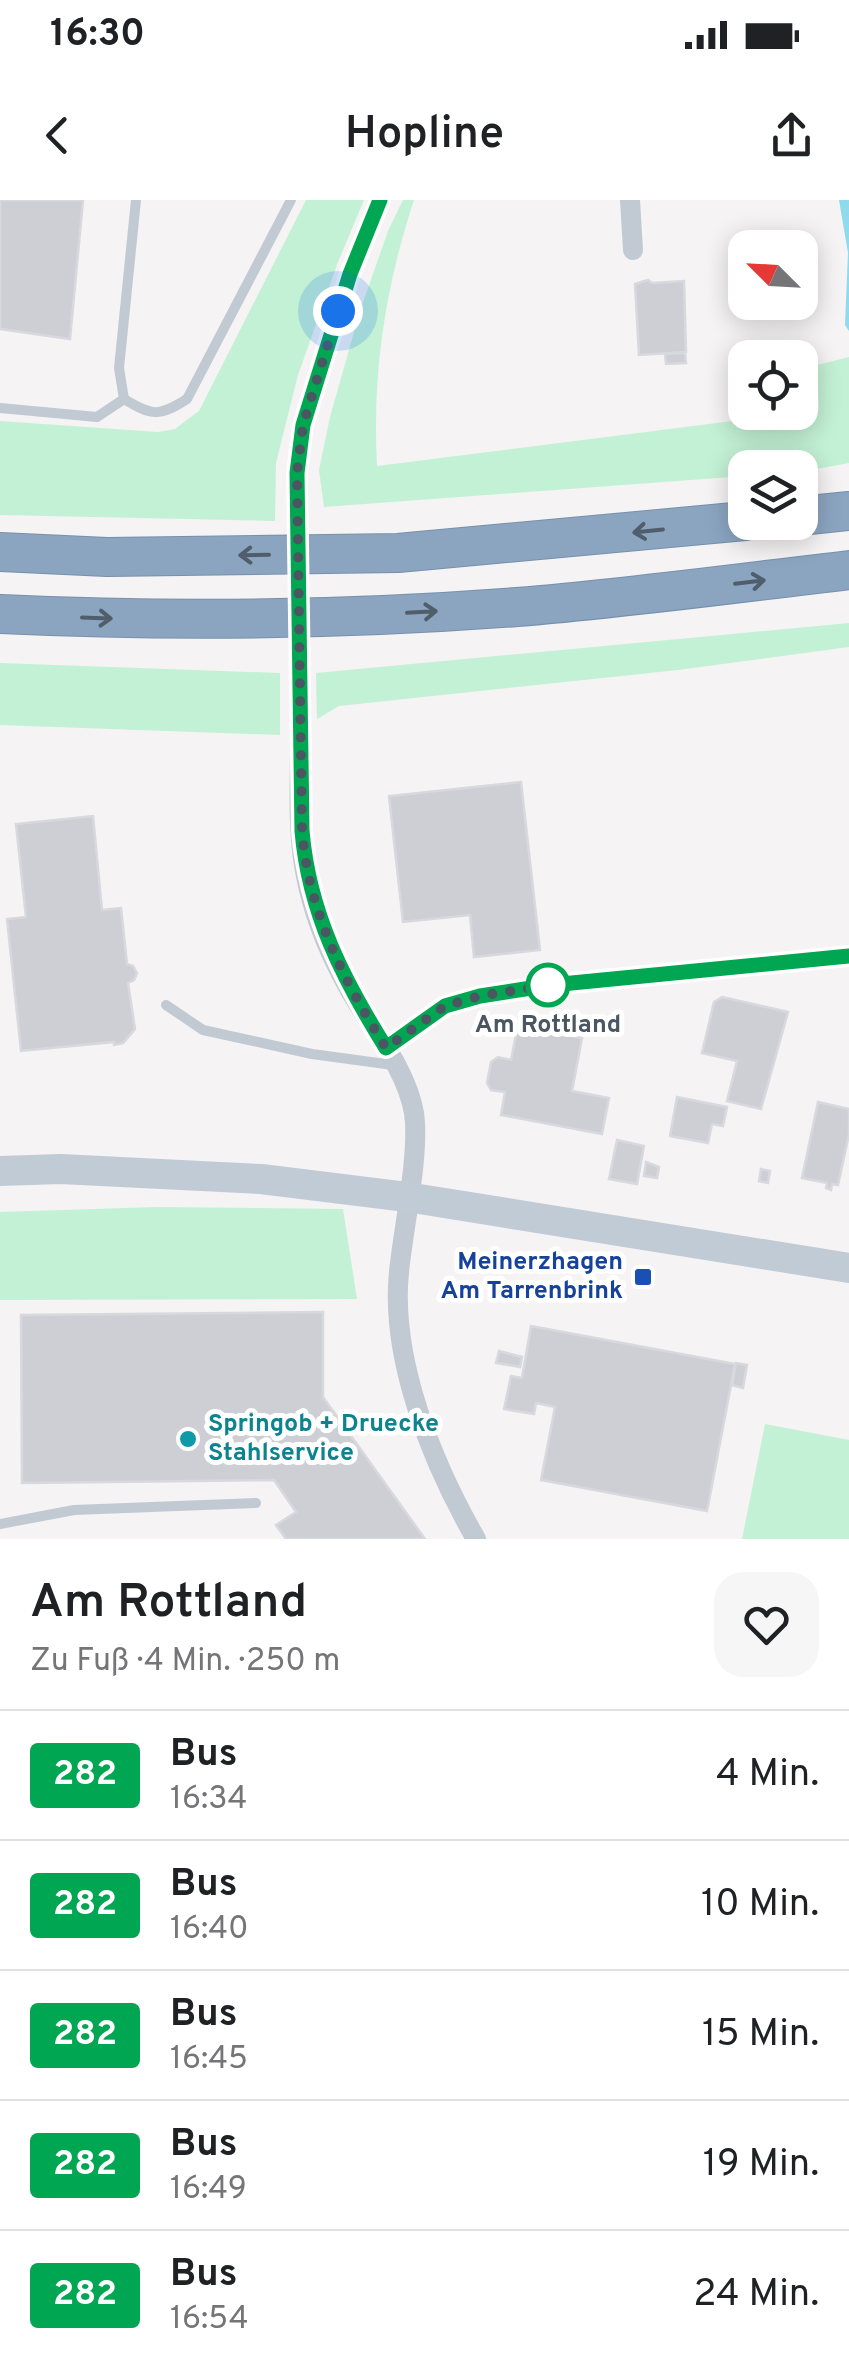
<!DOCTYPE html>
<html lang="de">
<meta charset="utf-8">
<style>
:root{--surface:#fff;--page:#f6f6f6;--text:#202124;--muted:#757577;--line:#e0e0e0}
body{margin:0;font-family:Overpass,sans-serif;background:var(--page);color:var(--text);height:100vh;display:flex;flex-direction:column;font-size:38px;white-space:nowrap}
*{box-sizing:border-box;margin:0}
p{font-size:32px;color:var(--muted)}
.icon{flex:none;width:55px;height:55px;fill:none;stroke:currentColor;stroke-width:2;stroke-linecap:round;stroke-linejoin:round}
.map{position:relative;height:1339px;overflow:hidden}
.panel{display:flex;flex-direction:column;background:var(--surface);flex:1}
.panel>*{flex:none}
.badge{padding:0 20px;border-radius:8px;font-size:35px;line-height:65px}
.needle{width:65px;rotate:294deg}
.buttons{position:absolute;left:728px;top:30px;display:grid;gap:20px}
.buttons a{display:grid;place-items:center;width:90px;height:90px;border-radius:20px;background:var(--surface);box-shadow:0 5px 25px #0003;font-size:50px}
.you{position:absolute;width:50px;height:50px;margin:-25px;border:8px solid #fff;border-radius:50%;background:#1a73e8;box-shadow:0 0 0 15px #1a73e833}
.map>.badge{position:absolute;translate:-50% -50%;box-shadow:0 0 0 5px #fff}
.round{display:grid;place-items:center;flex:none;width:105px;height:105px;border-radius:30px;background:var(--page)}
.overview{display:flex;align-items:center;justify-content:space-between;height:170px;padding:0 30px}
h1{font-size:48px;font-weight:600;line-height:75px}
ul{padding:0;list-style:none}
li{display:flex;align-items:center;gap:30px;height:130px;padding:0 30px;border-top:2px solid var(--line)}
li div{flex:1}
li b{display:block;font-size:38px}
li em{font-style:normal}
li .badge{min-width:110px;font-weight:700;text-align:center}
.status{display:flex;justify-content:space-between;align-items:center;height:70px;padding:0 50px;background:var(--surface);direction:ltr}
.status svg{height:28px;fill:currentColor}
header{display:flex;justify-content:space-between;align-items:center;height:130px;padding:0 30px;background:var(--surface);font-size:45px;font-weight:600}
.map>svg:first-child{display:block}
.green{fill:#c3f1d5}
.water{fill:#90daee}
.building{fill:#cdcfd5;stroke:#d7d9de;stroke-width:2.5}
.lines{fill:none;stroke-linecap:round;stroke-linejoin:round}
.motorway-casing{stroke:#7690ad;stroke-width:40}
.service{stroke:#c1cad2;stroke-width:10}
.minor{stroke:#c1cad2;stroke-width:20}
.secondary{stroke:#c1cbd6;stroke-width:30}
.motorway{stroke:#8ba5c1;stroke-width:38}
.minor-bridge{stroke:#c1cad2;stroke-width:20}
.oneway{stroke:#505e6b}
.line-casing{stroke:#fff;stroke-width:22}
.line{stroke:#00a651;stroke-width:15}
.walk{stroke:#4a5661;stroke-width:10;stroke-dasharray:0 18}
.stop-dot{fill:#fff;stroke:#00a651;stroke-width:5}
.transit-dot{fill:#1a4fb4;stroke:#fff;stroke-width:4}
.culture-dot{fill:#0f9aa8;stroke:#fff;stroke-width:4}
.labels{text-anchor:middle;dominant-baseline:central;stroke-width:10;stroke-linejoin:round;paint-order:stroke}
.stop-label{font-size:25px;font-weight:bold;fill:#4a5661;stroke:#fff}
.transit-label{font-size:25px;font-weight:bold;fill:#164399;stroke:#fff;text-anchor:end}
.culture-label{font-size:25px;font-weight:bold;fill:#0d838f;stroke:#fff;text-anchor:start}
</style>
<div class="status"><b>16:30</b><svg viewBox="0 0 49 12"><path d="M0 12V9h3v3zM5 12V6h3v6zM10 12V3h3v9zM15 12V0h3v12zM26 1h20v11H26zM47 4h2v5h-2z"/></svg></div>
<header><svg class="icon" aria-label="back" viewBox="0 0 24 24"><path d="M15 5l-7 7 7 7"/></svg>Hopline<svg class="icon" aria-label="share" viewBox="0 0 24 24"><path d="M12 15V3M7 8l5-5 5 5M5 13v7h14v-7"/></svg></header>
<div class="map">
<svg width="849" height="1339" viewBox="0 0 849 1339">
<rect width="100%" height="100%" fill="#f5f3f3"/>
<!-- green -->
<path class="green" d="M306 0H364L338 62 298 175 276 263 275 321 0 315V221L158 232 175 229 199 211Z
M403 0H414C385 88 372 174 377 266L819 210 817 165 849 157V263L800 272V268H745V276L324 307 319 270 330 217 360 111 388 31Z
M849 423V447L678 470 339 506 317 519 316 473Z
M0 463 280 473V535L0 525Z
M156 1007 343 1009 357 1099 0 1100V1012Z
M765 1224 849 1240V1339H742Z"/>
<!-- water -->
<path class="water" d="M839 0H849V131L845 125 848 53Z"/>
<!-- building -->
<path class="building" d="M0 0H83L70 139 0 129Z
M648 80 652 83 684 81 686 152 639 155 635 84Z
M685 153 686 163 666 164 665 154Z
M521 582 540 750 474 757 470 715 403 722 389 596Z
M93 616 102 710 121 708 127 764 133 766 137 773 134 780 128 783 135 829 123 843 114 845V842L21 851 7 719 26 717 16 624Z
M722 797 788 812 761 909 727 901 737 861 702 853 714 802Z
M518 825 582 838 572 891 609 898 602 934 501 915 505 892 491 890 487 883 491 862 498 857 511 860Z
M677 897 727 907 723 926 712 924 708 943 670 936Z
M818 902 849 909V934L838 985 832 984 831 990 826 988 827 983 802 978Z
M617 940 644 946 637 984 609 979Z
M646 962 659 967 657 978 644 976Z
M761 969 770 971 768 983 759 981Z
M323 1112V1197L425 1339H286L276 1325 296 1312 274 1280 22 1283 21 1115Z
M531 1126 735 1164 707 1311 541 1280 555 1207 536 1203 534 1214 504 1209 511 1176 522 1178Z
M499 1151 522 1157 520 1167 496 1163Z
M736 1163 747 1165 743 1188 732 1185Z"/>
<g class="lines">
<defs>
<path id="motorway" d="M800 316 849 311
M0 352 107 357 398 353 745 321
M0 414C171 422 346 420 517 407 628 398 738 383 849 370"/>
</defs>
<!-- motorway casing -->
<use href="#motorway" class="motorway-casing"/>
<!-- service -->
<path class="service" d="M124 199 119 168 136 0
M0 208 97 217 124 199C152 216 159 217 187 199L291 0
M166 805 203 830 312 854 393 865
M0 1324 74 1310 256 1303"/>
<!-- minor -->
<path class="minor" d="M630 0 633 50
M297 273 303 225 350 73 379 0
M300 519C301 569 296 622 305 671 312 710 328 751 347 785 369 826 406 866 414 913 420 953 403 1030 399 1072 390 1160 433 1264 476 1339
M386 848 445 806 480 796 551 785 849 756"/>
<!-- secondary -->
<path class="secondary" d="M0 971 61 969 261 979 407 997 849 1068"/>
<!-- motorway -->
<use href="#motorway" class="motorway"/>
<!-- minor-bridge -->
<path class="minor-bridge" d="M297 273 300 519"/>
</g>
<!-- one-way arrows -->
<defs><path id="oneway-shaft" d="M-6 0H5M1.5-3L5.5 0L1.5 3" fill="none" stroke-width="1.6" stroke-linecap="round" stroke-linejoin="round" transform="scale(2.5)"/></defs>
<g class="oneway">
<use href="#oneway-shaft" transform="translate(648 331) rotate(174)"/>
<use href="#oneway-shaft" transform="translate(254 355) rotate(179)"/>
<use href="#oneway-shaft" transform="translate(750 382) rotate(-7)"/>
<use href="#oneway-shaft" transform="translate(422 412) rotate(-3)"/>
<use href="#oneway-shaft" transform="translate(97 418) rotate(2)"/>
</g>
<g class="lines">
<defs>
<path id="line" d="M380 0 350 74 303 225 297 273 302 631C309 713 343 779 386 848L445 806 480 796 551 785 849 756"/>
</defs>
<!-- line casing -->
<use href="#line" class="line-casing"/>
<!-- line -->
<use href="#line" class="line"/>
<!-- walk -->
<path class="walk" d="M338 111 303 225 297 273 302 631C309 713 343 779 386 848L445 806 480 796 551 785H548"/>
</g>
<!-- markers -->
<circle class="stop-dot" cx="548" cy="785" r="20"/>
<rect class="transit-dot" x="633" y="1067" width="20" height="20" rx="5"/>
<circle class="culture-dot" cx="188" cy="1239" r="10"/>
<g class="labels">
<!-- stop labels -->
<g class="stop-label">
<text x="548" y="826">Am Rottland</text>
</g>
<!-- transit labels -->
<g class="transit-label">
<text x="623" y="1063">Meinerzhagen<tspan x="623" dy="29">Am Tarrenbrink</tspan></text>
</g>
<!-- culture labels -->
<g class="culture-label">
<text x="208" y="1225">Springob + Druecke<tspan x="208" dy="29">Stahlservice</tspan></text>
</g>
</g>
</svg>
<div class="buttons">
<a><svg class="needle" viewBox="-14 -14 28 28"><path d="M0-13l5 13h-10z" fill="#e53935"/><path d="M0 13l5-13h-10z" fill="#757577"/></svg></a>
<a><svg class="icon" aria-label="locate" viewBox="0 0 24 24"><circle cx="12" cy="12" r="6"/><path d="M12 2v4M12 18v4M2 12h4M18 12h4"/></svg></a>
<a><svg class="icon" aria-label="layers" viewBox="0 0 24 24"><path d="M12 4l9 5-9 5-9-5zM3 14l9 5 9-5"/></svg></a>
</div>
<div class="you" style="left:338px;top:111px"></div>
</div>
<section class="panel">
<div class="overview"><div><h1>Am Rottland</h1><p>Zu Fuß · 4 Min. · 250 m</p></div><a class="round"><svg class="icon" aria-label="heart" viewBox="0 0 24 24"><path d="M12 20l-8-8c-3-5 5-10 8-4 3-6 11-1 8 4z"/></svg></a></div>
<ul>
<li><span class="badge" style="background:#00a651;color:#fff">282</span><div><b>Bus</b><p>16:34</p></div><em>4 Min.</em></li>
<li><span class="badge" style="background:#00a651;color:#fff">282</span><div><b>Bus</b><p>16:40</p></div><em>10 Min.</em></li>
<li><span class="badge" style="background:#00a651;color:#fff">282</span><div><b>Bus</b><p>16:45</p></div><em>15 Min.</em></li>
<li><span class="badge" style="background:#00a651;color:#fff">282</span><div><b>Bus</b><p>16:49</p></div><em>19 Min.</em></li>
<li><span class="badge" style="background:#00a651;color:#fff">282</span><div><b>Bus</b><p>16:54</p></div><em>24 Min.</em></li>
</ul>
</section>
